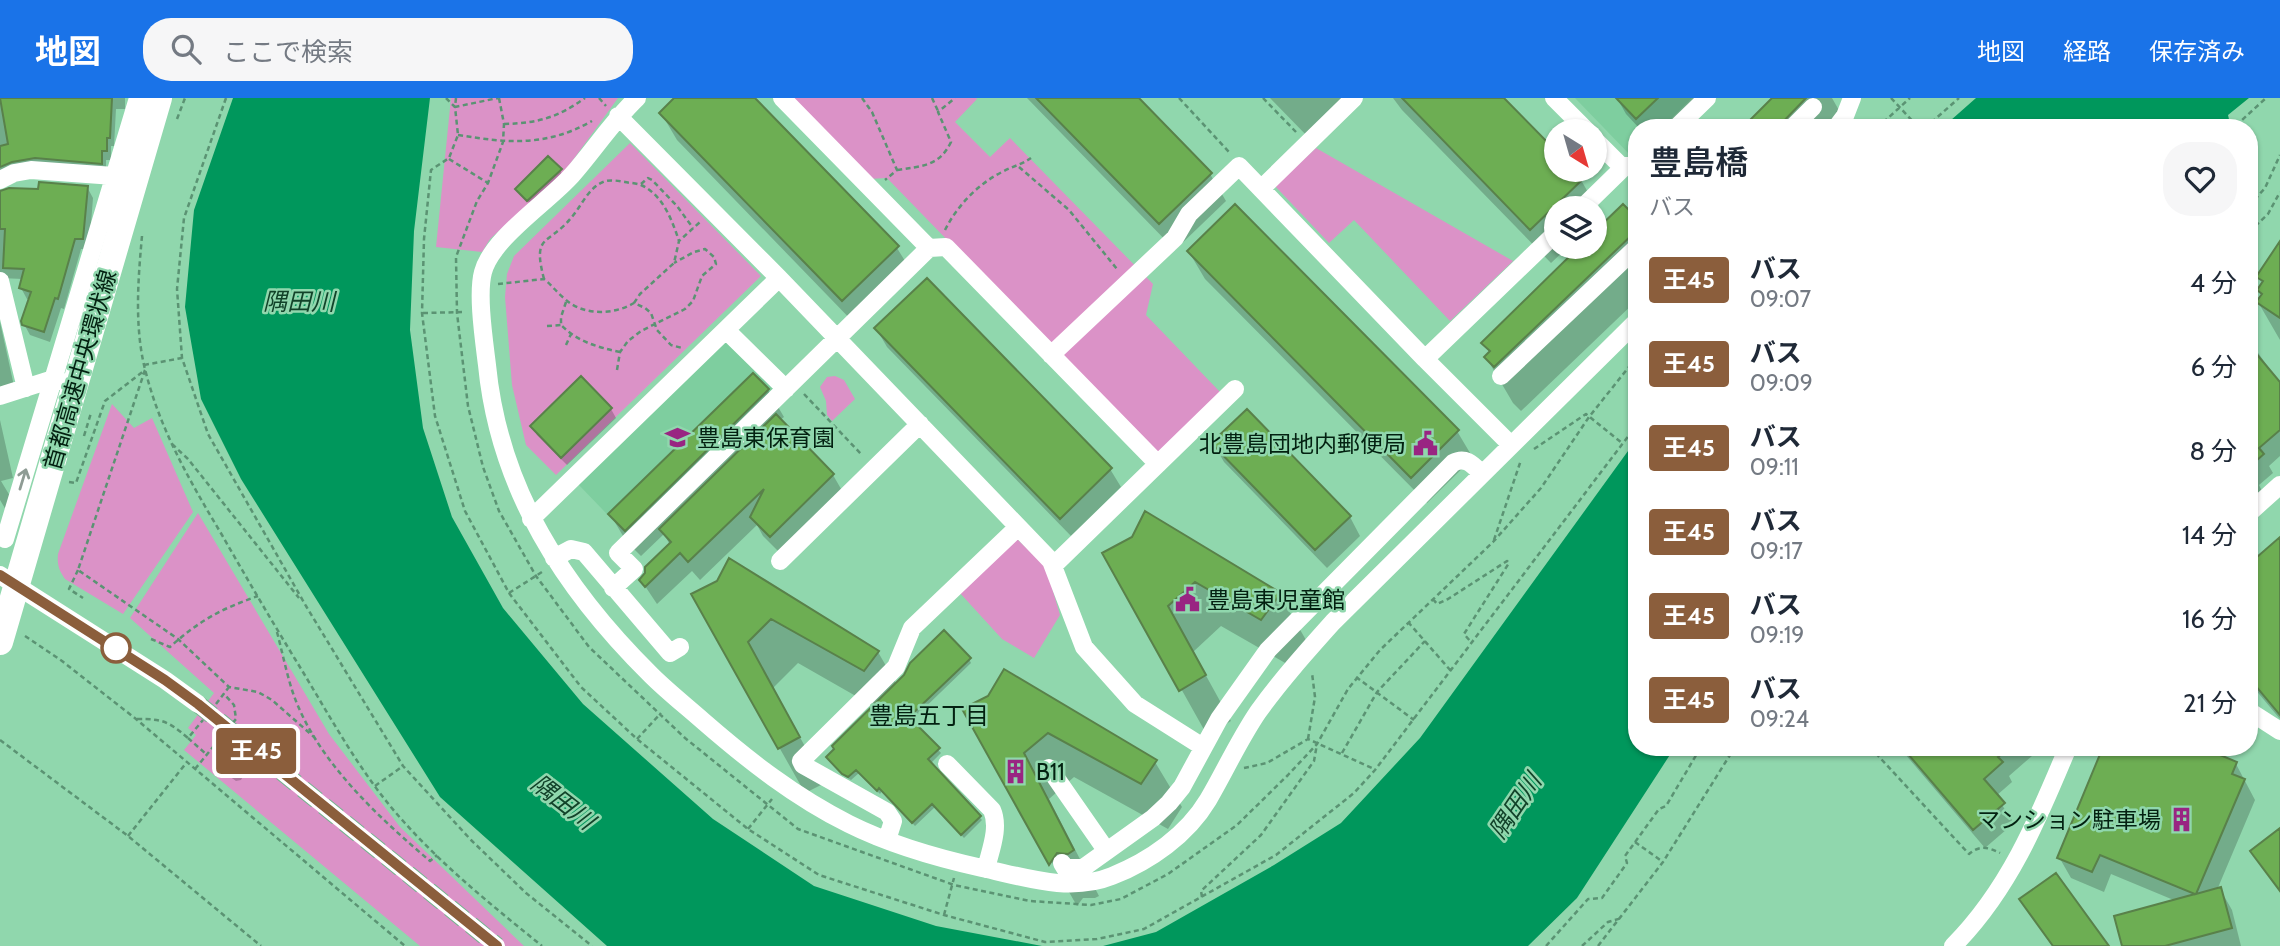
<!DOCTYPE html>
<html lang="ja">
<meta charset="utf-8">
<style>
:root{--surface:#fff;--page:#f6f6f7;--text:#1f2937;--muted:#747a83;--accent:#1a73e8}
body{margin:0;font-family:Cabin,"Noto Sans JP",sans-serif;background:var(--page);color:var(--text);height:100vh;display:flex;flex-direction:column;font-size:26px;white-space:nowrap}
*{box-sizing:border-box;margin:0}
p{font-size:23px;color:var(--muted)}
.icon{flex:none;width:38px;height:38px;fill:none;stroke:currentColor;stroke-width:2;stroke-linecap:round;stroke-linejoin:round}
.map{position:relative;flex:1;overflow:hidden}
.details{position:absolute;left:1628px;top:21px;width:630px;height:637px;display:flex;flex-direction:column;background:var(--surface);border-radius:28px;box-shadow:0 2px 5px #0004}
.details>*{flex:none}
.badge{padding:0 14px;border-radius:5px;font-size:24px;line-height:46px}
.needle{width:46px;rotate:143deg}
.tools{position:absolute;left:1544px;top:21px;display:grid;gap:14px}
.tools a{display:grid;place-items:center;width:63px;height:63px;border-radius:50%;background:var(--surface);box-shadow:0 2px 5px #0004;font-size:35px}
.map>.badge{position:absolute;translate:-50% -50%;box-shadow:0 0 0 4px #fff}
.round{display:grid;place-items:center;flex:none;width:74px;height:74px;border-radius:28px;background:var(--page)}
.headline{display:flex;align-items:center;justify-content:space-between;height:119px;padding:0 21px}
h1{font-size:33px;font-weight:600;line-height:52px}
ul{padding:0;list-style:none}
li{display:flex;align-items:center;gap:21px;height:84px;padding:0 21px}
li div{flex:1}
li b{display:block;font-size:26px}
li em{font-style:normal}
li .badge{min-width:77px;font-weight:700;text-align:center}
header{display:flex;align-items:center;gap:42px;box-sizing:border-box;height:98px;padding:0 35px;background:var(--accent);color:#fff}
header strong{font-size:33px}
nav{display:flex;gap:38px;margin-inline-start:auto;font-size:24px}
.search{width:490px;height:63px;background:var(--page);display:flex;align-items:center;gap:18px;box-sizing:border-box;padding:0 24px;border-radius:28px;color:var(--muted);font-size:26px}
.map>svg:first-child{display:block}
.built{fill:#7ece9f}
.green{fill:#db92c7}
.water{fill:#00975c}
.shadow{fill:#0003}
.building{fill:#6dae53;stroke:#59814a;stroke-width:2}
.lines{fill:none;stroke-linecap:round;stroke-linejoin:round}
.minor-tunnel{stroke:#74b38e;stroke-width:18;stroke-dasharray:18 9;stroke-linecap:butt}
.path{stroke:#5b9373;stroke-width:2.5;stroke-dasharray:5 3.5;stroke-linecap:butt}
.minor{stroke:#fff;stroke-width:18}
.highway{stroke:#fff;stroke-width:26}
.oneway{stroke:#8e9b94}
.line-casing{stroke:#fff;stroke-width:16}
.line{stroke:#8b5e3c;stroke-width:10}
.stop-dot{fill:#fff;stroke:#8b5e3c;stroke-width:3.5}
.labels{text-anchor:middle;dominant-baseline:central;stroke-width:5;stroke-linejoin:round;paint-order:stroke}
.street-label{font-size:23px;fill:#032111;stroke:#90d7ad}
.poi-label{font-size:23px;fill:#032111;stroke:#90d7ad;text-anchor:start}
.water-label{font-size:24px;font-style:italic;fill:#12432a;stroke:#90d7ad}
.neighbourhood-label{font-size:24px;fill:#032111;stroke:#90d7ad}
</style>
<header>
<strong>地図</strong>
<div class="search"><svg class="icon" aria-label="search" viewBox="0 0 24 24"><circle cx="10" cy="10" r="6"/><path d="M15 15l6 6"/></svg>ここで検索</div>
<nav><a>地図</a><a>経路</a><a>保存済み</a></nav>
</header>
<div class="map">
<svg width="2280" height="848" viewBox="0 0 2280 848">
<rect width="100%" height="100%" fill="#90d7ad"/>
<!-- built -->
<path class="built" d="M1575 0H1692L1662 30H1636V54L1632 59Z
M726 242 776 293 628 438 578 386Z"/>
<!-- green -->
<path class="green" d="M451 0H618L565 73 490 141 482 154 436 149Z
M789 0H976L977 1 955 24 990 59 1010 40 1153 186 1146 217 1221 295 1156 357 887 80 868 81Z
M630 45 761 178 556 377 526 347 512 287 505 199 507 176 514 158Z
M1316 50 1513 163 1450 223 1354 122 1329 145 1275 88Z
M835 278 844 282 855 301 832 323 827 317 826 303 820 289 827 279Z
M112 306 134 330 152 320 193 414 123 516 65 481C59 472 57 467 58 456Z
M198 415 329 636 400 729 524 848H420L184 652 196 637 188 630 214 595 130 520Z
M1015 439 1046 469 1060 517 1034 560 1002 541 959 494Z"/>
<!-- water -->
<path class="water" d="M233 0H430L414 133 410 232 423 330 452 419 503 510 583 606 713 721 814 788 936 828 1042 848H607L440 699 241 381 201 301 185 209 194 112Z
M1976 0H2249L2228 17 2231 30H1942Z
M1636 342V649H1675L1577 800 1528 848H1103L1156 834 1274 767 1341 725 1420 640Z"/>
<!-- shadow -->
<path class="shadow" d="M0 0H125V11H116L114 48H111V62H106V74L0 80Z
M677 0H752L897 150 913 176 858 229 677 42 661 15Z
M1027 0H1137L1210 76 1226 103 1175 152Z
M1270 0H1354L1311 42Z
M1393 0H1501L1556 72H1571L1581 82 1601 117 1594 123V110H1556V149H1568L1551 165 1402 12Z
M1617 0H1700L1672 27 1666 21 1657 30H1639L1626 16Z
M1774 0H1832L1849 30H1744Z
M560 72 562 76 530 106 520 95Z
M87 89 93 100 89 151H81L64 211 61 210 50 244 30 237 24 226 30 202 27 201 21 190 23 181 0 180V95Z
M1623 108 1636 122V203L1521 313 1513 305 1486 259 1490 256 1484 245 1582 149H1594Z
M2280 146V242L2258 204 2262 198 2259 192 2263 187 2258 179Z
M1189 154 1457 333 1473 360 1427 405 1205 181Z
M0 224 14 288 0 291Z
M876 230 1110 371 1121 389 1071 438 887 249Z
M2249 242 2280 286V358L2269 368 2273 375 2259 387 2262 393 2249 405Z
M768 292 784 319 780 322 833 377 844 396 781 456 763 438 757 427 700 482 692 473 657 506 641 482 670 447 664 436 641 458 626 443 610 416Z
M611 311 616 320 567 367 537 337 532 328Z
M0 322 13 380 1 383 13 403 6 412 0 402Z
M1213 345 1350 419 1360 438 1327 470 1224 364Z
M2280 441V621L2249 584V468Z
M1105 455 1280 497 1306 542 1287 566 1221 528 1193 554 1231 623 1207 637Z
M693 497 878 554 897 587 969 561 971 565 911 623 941 655 930 666 982 722 964 740 935 709 915 728 882 693 880 696 859 675 851 682 846 679 830 663 875 609 798 565 773 590 825 685 805 695Z
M965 612 1155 664 1182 709 1168 731 1074 679 1049 701 1099 798 1095 800H1083L1077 808Z
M1899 649H2040L2041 650 2009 678 2012 684 1996 698 2014 725 1985 750Z
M2101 649H2197L2236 666 2255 702 2217 792 2220 791 2232 812 2241 848H2124L2176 803 2111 776 2104 794 2071 780 2059 759 2103 654Z
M230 656 238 659 244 669 245 675 241 682 236 683 229 678 224 669 223 663 225 658Z
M2021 802 2107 848H2052Z"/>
<!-- building -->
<path class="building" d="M0 0H112L110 40H107V53H102V66L35 60 12 64 0 69V48L8 46Z
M674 0H755L899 148 842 203 659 15Z
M1036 0H1139L1212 75 1159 126Z
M1402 0H1504L1556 53V72H1573L1583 81 1530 132Z
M1616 0H1658L1636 21Z
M1772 0H1806L1777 30H1742Z
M548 58 562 71 527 103 515 91Z
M39 84 88 88 83 141H75L58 201 55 200 44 234 22 227 21 223 31 194 19 190 24 171 3 170 5 131H0V93L9 90 38 91Z
M1235 106 1459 332 1411 380 1187 153Z
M1623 106 1636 119V133L1494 269 1484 259 1490 253 1481 245 1579 149H1594V134Z
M2280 143V220L2256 204 2262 196 2257 192 2263 183 2256 179Z
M927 180 1112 370 1060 421 874 230Z
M2249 247 2280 284V332L2259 350 2264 356 2249 369Z
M753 275 769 291 625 433 608 416Z
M581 278 612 310 561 360 530 328Z
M1247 311 1351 418 1315 452 1211 345Z
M776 316 834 376 770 439 750 419 764 391 688 464 680 455 645 489 639 482 645 475V469L671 444 659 431Z
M1145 413 1281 495 1261 522 1195 484 1168 508 1206 577 1179 593 1102 455 1132 439Z
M2280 439V617L2249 580V466Z
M729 460 879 553 864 573 771 521 748 544 800 639 778 651 691 496 717 483Z
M944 532 971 560 909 619 940 650 928 661 981 718 961 737 932 706 912 725 879 690 877 693 856 672 848 679 842 676 826 659 834 651 832 648 904 577 910 565Z
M1004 571 1157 662 1141 686 1048 635 1024 655 1074 752 1068 756 1057 755 1049 767 962 611 988 598Z
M1902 649H2010L1998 659 2003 664 1984 681 2005 705 1973 732Z
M2103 649H2201L2237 664 2232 676 2245 681 2196 796 2221 789 2232 830 2165 848H2122L2114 818 2195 796 2100 757 2092 774 2057 760Z
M221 664a10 10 0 1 1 20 0a10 10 0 1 1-20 0Z
M2280 730V793L2250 753Z
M2056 775 2109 848H2053L2019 801Z"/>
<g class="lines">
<!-- minor-tunnel -->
<path class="minor-tunnel" d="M198 606 497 848"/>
<!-- path -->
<path class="path" d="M226 0 184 120 177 191 182 260 208 336 306 508 403 668 471 742 526 795 592 848
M446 0 455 9 458 37 449 60 431 72 424 141 422 215 435 318 465 413 509 495 581 589 637 641 748 731 819 777 944 817 1045 844 1097 841 1144 831 1276 757 1354 695 1375 672 1636 328
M456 0 455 9 498 0
M499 0 504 26 503 44 488 85 477 103 456 159 457 215 468 308 483 369 499 413 536 478 589 549 685 640 798 731 954 787 1030 803 1091 807 1121 801 1168 776 1237 727 1288 677 1317 646 1348 591 1380 552 1493 444 1541 390 1589 319 1636 260
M599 0 606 8
M862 0 872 14 897 72 885 82
M932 0 938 13
M1179 0 1229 54
M1263 0 1296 34
M1891 0 1919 30
M177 21 185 0
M504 26C538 25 557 20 585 0
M1877 30 1910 0
M1925 30 1959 0
M2244 30 2242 22 2266 0
M458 37C508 45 546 49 592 23
M449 61 488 85
M1019 69 1069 112 1117 171
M897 72C921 68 939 69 951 44L938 14 955 0
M641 86 648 80 652 82 677 108 693 130
M2249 108 2265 90 2280 57
M945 132C957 108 978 86 1002 74 1013 68 1021 67 1031 60
M2249 134 2268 116 2280 94
M142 138C138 182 134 231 146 275 161 334 191 385 222 437 246 479 270 520 295 561 329 616 360 676 404 724 445 770 494 809 542 848
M544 181C532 135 548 148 571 120 581 109 588 90 603 84 609 81 619 83 625 84 629 85 636 85 641 87 663 97 672 122 679 143
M498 186 544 181C552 187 557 195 565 201 583 218 614 217 634 205L645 210 651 215 657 232 671 247 682 250
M566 204 561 219V227C578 244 597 249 620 254
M634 205 640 196 674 165 679 143 700 124
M423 215 465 214
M547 228 561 227
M566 247 571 236
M144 267 182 260
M145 272 78 472 178 541 229 589 258 594 272 602 314 639
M617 272 620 254 628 243 641 233 685 211 693 203 702 178 716 166 714 159 705 151 694 154 674 165
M804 296 862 357
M84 338 91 315
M172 346 188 361 299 500
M1534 351 1586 316 1622 345
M69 384 76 385 105 303 145 272
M1494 442 1521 362
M78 472 69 491 83 500
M509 495 542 474
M1433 501 1437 506 1448 501 1507 463 1509 465 1464 536 1471 544
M1408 524 1451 573
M277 534C282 553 286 573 292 592 314 660 377 718 430 763L437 757
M25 538 62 563 136 621 405 848
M151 541 170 549C200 522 221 511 258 498
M1356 579 1414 622
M216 606 229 589
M137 621C163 621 168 623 188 640L203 622
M188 640 206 656
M637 641 661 615
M1308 641 1315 599 1312 575
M0 642 128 738 261 848
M1870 649 1969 756C1980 747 1988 749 2000 755
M1342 655 1377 594 1425 543
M1244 670 1267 665 1308 641 1374 671
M195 671 236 621 234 607 224 596
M375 688 403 668
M748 731 772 701
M128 738 187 664
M1635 744 1663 764
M1202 799 1201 793 1261 737 1314 663 1317 646
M944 817 954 780
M1546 848 1588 801 1602 800 1627 765 1625 758 1659 711 1666 708 1701 649
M1582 848 1608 824 1622 820
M1598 848 1663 764 1735 649"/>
<!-- minor -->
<path class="minor" d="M637 0C612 24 594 52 572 77 548 104 492 140 483 174 477 196 484 242 487 267 499 391 564 491 651 577 667 593 686 608 703 623 749 663 795 699 849 726 891 747 937 760 982 770 1024 779 1070 795 1112 778 1150 763 1187 737 1208 702 1225 673 1239 642 1258 614 1281 582 1307 553 1333 524L1636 224
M782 0 929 150 946 149 1158 366
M1554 0 1587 33
M618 18 779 180 1051 463 1084 549 1135 606 1203 649
M1676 30 1707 0
M1792 30 1813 9
M1836 30 1845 18 1852 0
M1594 41 1621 68H1636
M0 82 14 75 31 72 114 78
M1261 91 1354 0
M1582 110 1624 69
M0 183 26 290
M726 232 786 291
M1051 257 1175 140 1189 116 1239 68 1425 261
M1501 278 1636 150
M0 298 53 281 60 283
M1511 347 1425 261 1556 135
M2249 415 2280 387
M531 421 779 180
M0 438 5 441 138 0
M554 460 571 451 584 454 670 555 680 549
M780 463 920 326
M1053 468 1235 291
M0 477 165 582 198 606
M613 490 634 471 618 455 929 150
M2249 613 2280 633
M947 666 992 712C1000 730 990 753 986 771
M1049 670 1106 752
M887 742 893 723 887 714 803 667 801 663 896 569 912 530 1018 429
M1062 765 1065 770H1083L1153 720 1169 705 1182 689 1219 621 1268 552 1453 365C1466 358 1473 367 1482 376
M1953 848C2009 792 2038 721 2068 649"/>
<!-- highway -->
<path class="highway" d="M0 544 159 0"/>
</g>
<!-- one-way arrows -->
<defs><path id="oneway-shaft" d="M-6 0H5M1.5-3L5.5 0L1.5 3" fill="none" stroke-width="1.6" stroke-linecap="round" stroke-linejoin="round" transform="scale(1.75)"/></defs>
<use class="oneway" href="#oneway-shaft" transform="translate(23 381) rotate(-73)"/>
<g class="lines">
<defs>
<path id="line" d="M0 477 165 582 198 606 497 848"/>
</defs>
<!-- line casing -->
<use href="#line" class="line-casing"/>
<!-- line -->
<use href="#line" class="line"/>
</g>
<!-- icons -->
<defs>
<symbol id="school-bare" viewBox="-9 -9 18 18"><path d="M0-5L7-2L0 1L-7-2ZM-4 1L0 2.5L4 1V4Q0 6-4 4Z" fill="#992582" stroke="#90d7ad" stroke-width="2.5" paint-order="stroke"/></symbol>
<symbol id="civic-bare" viewBox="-9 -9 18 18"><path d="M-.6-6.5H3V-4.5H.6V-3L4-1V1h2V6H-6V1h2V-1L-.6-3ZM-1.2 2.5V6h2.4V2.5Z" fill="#992582" stroke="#90d7ad" stroke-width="2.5" paint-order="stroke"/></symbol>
<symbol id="building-bare" viewBox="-9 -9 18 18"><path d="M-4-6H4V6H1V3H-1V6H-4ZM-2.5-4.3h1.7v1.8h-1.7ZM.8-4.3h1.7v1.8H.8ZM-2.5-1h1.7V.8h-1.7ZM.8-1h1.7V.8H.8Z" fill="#992582" stroke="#90d7ad" stroke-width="2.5" paint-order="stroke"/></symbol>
</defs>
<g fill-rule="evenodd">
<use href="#school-bare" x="660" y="322" width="35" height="35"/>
<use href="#civic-bare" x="1408" y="328" width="35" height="35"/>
<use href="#civic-bare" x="1170" y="484" width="35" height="35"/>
<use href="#building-bare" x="998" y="656" width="35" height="35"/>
<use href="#building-bare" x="2164" y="704" width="35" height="35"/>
</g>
<!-- markers -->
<circle class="stop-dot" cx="116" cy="550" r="14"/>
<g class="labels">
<!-- street labels -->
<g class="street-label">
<text transform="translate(80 272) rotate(-74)">首都高速中央環状線</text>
</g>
<!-- poi labels -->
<g class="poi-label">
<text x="697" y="340">豊島東保育園</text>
<text x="1406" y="346" text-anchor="end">北豊島団地内郵便局</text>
<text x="1207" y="502">豊島東児童館</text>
<text x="1036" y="674">B11</text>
<text x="2161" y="722" text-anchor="end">マンション駐車場</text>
</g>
<!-- water labels -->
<g class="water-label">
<text x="299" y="203">隅田川</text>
<text transform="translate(563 704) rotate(38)">隅田川</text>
<text transform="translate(1515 708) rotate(-56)">隅田川</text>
</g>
<!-- neighbourhood labels -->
<g class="neighbourhood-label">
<text x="929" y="617">豊島五丁目</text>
</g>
</g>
</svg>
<div class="tools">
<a><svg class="needle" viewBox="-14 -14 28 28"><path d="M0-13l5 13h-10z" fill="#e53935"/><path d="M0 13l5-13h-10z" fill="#747a83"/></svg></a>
<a><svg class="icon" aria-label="layers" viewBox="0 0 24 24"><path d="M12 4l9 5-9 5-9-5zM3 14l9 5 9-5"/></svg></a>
</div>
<b class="badge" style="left:256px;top:653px;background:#8b5e3c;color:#fff">王45</b>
<section class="details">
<div class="headline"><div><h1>豊島橋</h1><p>バス</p></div><a class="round"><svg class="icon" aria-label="heart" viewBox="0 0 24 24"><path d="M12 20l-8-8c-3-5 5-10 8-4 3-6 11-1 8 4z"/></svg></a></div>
<ul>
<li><span class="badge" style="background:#8b5e3c;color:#fff">王45</span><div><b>バス</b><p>09:07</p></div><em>4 分</em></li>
<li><span class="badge" style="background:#8b5e3c;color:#fff">王45</span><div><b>バス</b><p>09:09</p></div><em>6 分</em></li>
<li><span class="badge" style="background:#8b5e3c;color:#fff">王45</span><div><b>バス</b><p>09:11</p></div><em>8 分</em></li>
<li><span class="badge" style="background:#8b5e3c;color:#fff">王45</span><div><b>バス</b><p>09:17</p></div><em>14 分</em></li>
<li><span class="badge" style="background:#8b5e3c;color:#fff">王45</span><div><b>バス</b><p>09:19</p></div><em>16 分</em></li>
<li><span class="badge" style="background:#8b5e3c;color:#fff">王45</span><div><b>バス</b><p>09:24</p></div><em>21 分</em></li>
</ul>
</section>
</div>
